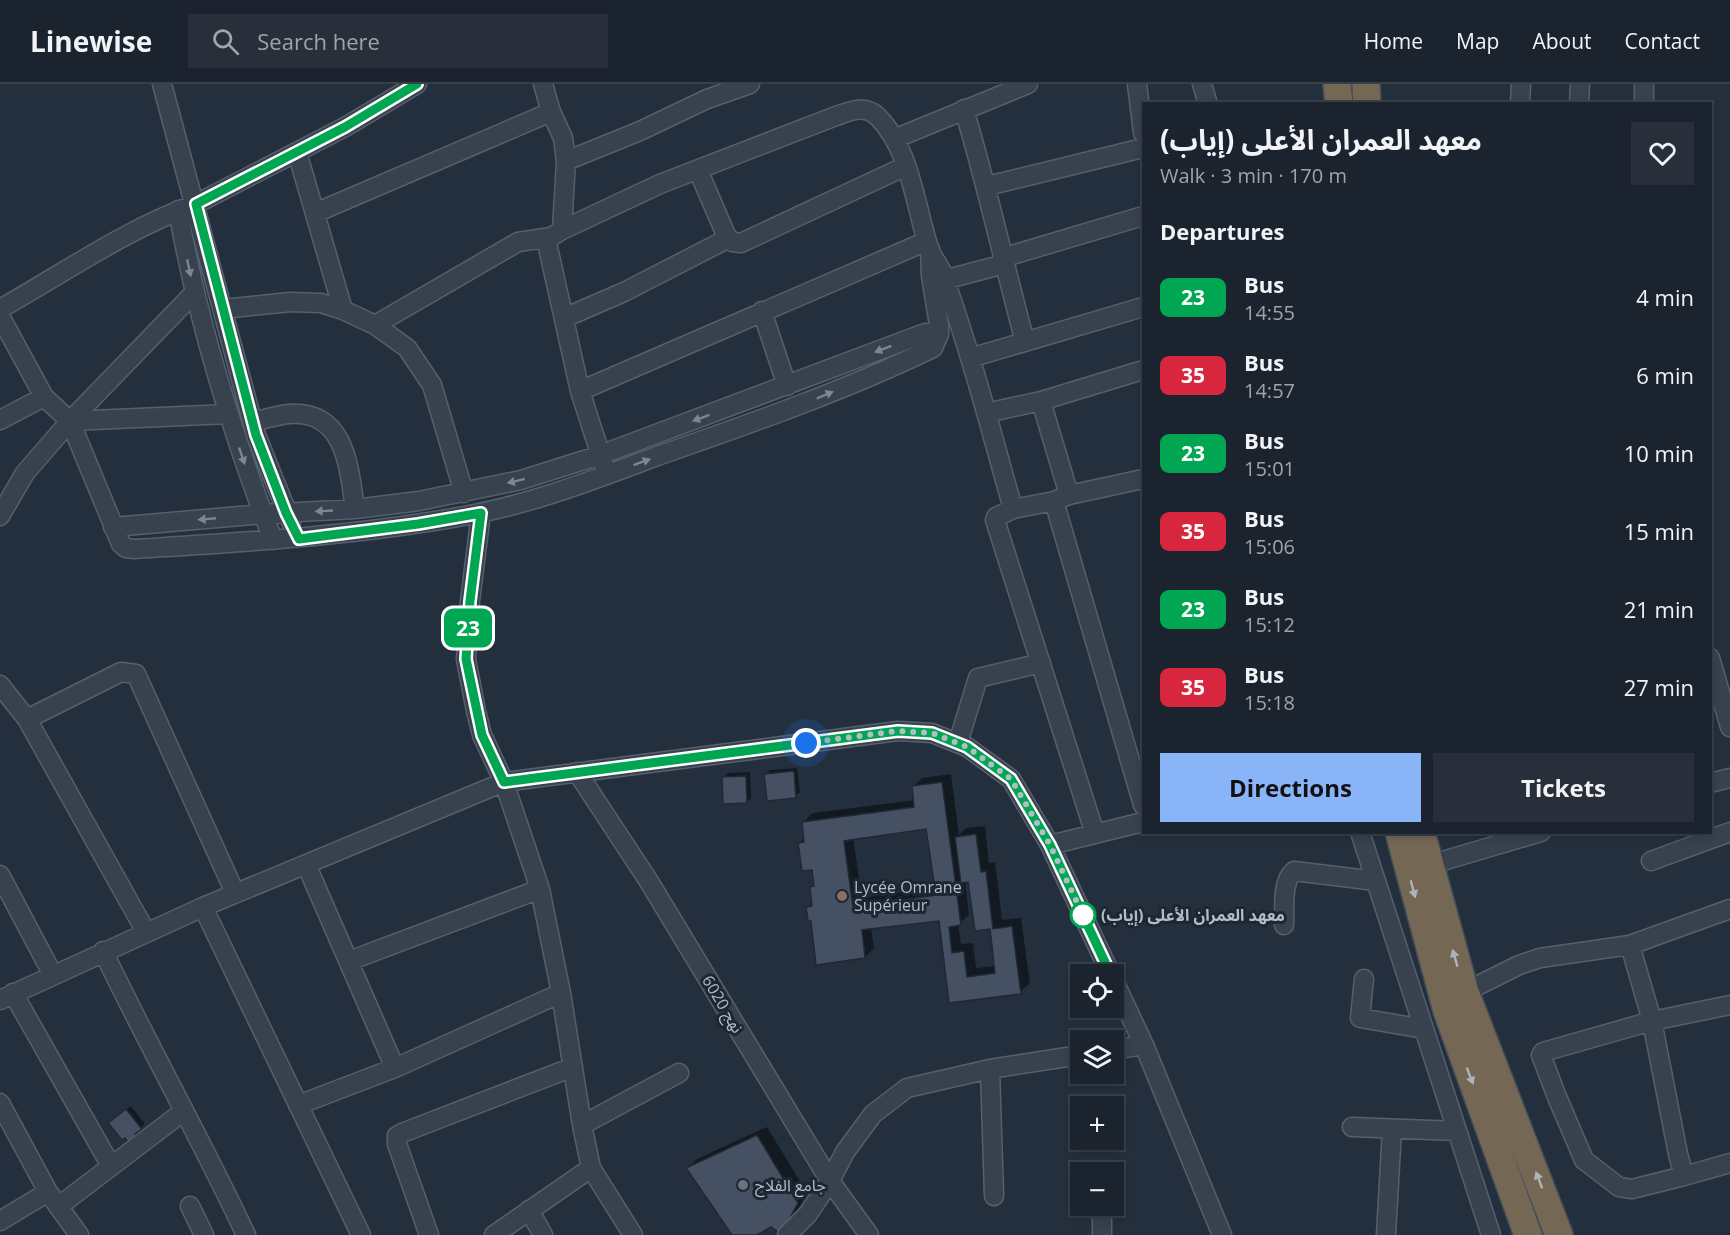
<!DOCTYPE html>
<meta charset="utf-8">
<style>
:root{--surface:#1b232e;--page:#282f3a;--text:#f1f3f6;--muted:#a0a4aa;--line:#39404a;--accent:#8ab4f8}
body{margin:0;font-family:"Open Sans","Noto Sans Arabic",sans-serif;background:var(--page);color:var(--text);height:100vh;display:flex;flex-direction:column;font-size:22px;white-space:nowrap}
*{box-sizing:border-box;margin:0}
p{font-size:20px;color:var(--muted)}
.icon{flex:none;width:33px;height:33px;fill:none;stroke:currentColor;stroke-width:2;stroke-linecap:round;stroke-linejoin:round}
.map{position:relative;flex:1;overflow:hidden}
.details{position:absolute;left:1142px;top:18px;width:570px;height:732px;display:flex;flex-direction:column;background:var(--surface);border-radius:0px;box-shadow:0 3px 9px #0003,0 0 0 2px var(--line)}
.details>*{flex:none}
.badge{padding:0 12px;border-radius:9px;font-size:21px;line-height:39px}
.controls{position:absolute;left:1070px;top:880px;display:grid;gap:12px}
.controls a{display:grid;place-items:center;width:54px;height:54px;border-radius:0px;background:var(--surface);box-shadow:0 3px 9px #0003,0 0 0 2px var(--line);font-size:30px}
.you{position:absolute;width:30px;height:30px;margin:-15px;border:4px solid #fff;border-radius:50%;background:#1a73e8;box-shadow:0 0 0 9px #1a73e833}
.map>.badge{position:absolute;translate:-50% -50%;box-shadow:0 0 0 3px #fff}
h2{padding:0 18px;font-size:22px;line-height:54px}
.round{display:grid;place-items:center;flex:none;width:63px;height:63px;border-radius:0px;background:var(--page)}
.head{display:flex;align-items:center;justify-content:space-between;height:102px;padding:0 18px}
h1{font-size:28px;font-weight:700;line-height:45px}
.primary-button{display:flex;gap:12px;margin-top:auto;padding:12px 18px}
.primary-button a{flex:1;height:69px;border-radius:0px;background:var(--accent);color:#111;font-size:24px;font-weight:700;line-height:69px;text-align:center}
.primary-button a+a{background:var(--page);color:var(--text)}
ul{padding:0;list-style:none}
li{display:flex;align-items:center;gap:18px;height:78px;padding:0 18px}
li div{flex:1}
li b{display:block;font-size:22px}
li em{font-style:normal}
li .badge{min-width:66px;font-weight:700;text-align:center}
header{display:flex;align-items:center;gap:36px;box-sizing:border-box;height:84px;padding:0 30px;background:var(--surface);border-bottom:2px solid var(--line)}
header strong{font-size:28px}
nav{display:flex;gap:33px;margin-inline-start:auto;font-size:21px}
.search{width:420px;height:54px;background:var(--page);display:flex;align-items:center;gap:15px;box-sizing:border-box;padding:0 21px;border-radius:0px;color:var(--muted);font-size:22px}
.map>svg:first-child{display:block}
.shadow{fill:#0007;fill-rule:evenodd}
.building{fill:#455162;stroke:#1f2835;stroke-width:1.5;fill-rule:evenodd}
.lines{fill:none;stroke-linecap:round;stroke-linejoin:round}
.minor-casing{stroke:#565f6c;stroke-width:21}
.highway-casing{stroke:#434c59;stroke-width:30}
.minor{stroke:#38414e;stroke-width:18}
.highway{stroke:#746855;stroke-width:27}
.oneway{fill:#7c8592}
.oneway2{fill:#aeb4bd}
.line-casing{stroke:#fff;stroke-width:14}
.line{stroke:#00a651;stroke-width:9}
.walk{stroke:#b4bcc9;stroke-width:6;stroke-dasharray:0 10.8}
.education-dot{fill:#8d6e63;stroke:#1d2633;stroke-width:2}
.stop-dot{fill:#fff;stroke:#00a651;stroke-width:3}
.worship-dot{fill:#6b7280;stroke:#1d2633;stroke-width:2}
.labels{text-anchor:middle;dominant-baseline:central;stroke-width:6;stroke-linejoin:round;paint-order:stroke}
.poi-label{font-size:16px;fill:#b4bcc9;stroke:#1d2633;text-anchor:start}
.stop-label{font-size:16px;font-weight:bold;fill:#b4bcc9;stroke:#1d2633;text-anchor:start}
.street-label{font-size:16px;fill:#b4bcc9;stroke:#1d2633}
</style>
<header>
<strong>Linewise</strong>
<div class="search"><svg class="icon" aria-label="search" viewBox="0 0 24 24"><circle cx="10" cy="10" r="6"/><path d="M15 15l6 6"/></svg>Search here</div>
<nav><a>Home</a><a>Map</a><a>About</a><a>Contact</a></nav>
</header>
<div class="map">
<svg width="1730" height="1151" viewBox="0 0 1730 1151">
<rect width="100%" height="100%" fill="#242f3e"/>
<!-- shadow -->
<path class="shadow" d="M797 684 800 708 795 712 766 690 770 686Z
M750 688 751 714 747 718 724 693 728 689Z
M951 690 959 751 966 744 985 742 989 779 995 778 1002 836 1021 834 1030 899 1020 908 950 917 940 835 871 844 874 864 865 873 812 835 808 823 813 818 811 803 816 799 814 784 800 759 805 753 803 738 813 729 915 716 913 703 922 694ZM928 743 936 803 862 814 853 754ZM965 797H970L991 843 996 882 976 884 973 859 961 860 958 840 969 831Z
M131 1022 145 1040 139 1045 141 1048 137 1052 114 1035Z
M767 1043 807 1109 790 1139 771 1141 754 1151H733L688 1084 697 1075Z"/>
<!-- building -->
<path class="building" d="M794 687 796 714 767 717 764 690Z
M746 692 747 719 723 720 722 693Z
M942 698 961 841 949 843 952 869 964 867 967 893 995 889 990 845 975 847 968 798 961 799 955 753 976 750 981 788 986 787 993 845 1012 842 1021 910 949 919 939 837 862 846 865 874 816 881 811 837H808L806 823 812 822 810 803 814 802 812 786 802 787 798 759 804 758 802 738 914 723 912 702ZM926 745 936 811 853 823 844 757Z
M126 1025 142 1045 135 1050 138 1053 129 1060 125 1054 122 1056 108 1039Z
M757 1051 798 1119 781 1150 771 1143 757 1151H732L686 1084Z"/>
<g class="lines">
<defs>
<path id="minor" d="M162 0 256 351 291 438
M543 0 551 28 563 54 566 77 562 146
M1137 0 1143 49
M1202 0 1208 20
M1520 20 1521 0
M1579 20 1580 0
M1644 20V0
M964 25C987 102 1004 180 1025 258
M894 55 1028 0
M297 68 343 226
M566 77 640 47 707 15 750 0
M698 86 726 151 732 158 741 159 906 82
M987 102 1143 64
M178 126C198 239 232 349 273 456
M315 129 551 28
M1002 174 1143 132
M944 196 1004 180
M0 225C64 189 126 145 196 120L345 43 417 0
M223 225 290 218 321 219 343 226 375 241 407 264 432 301 464 409
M762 227 787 302
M0 232 44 313 70 337 121 460 126 464 135 465C245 458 355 452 464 432 533 420 598 394 663 370 755 338 846 306 933 264L939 250V241L931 192 930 165
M564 234 624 208 729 154
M375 241 518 158 551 153
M970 274 1143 223
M580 307 927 157
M1041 317 1069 411
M986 329 1041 317 1143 286
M0 336 44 313
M70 337 228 330
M253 338C265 335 277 331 289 330 346 326 349 384 355 425
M607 391 580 307 547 159 551 153 562 146 660 100 836 32C850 27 865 20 878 33 911 66 915 122 929 164 932 173 938 180 942 188 970 266 991 346 1013 425
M1054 417 1143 721
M481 429 470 517 466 575 476 627 482 651 504 698 540 805 561 909 582 1041 591 1084 633 1151
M0 432 25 389 70 337 194 209
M113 443 263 430 355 425 419 417 521 396 600 371 925 249 939 250
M1710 574 1730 643
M0 601 27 635 146 848
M27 635 121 588 136 590 235 809
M958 659 978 594 1041 579
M577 688 648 796 830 1097 869 1151
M1710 699 1730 694
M1360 748 1491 1151
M1095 750 995 436 996 433 1013 425 1054 417 1069 411 1143 395
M1050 761 1143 738
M1651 777 1730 748
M306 780 395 984
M1429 781 1541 748
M0 791 53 891
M203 823 361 1151
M1284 841C1285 825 1281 798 1294 787L1376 797
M1630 861 1652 937 1678 1070 1684 1092 1730 1079
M103 867C149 963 201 1055 246 1151
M349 877 540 805
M1113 895 1144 961 1222 1151
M1364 895 1360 934 1424 945
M1465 908 1519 881 1540 874 1630 861 1730 825
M13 909 111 1082
M0 916 203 823 504 698 898 647 932 649 967 663 1011 695 1050 761 1111 891
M1113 966 1144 961
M990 985 994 1112
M0 1019 48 1108 79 1151
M298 1021 395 984 561 909
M582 1041 679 989
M1352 1043 1457 1047
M1684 1092 1632 1105 1619 1103 1584 1076 1557 1013 1541 971 1543 968 1652 937 1730 921
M59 1122 184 1027
M190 1122 204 1151
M1102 1122V1151
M529 1126 543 1151
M0 1137 48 1108
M429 1151 397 1060V1052L402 1049 573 983
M494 1151 591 1084
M787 1151 808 1130 830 1097 845 1068 873 1030 907 1004 990 985 1080 971
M1386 1151 1392 1045"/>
<path id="highway" d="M1337 0 1339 20
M1366 0 1367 20
M1399 748 1447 927 1528 1151
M1421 748 1465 908 1559 1151"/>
</defs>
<!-- minor casing -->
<use href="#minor" class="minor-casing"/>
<!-- highway casing -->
<use href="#highway" class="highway-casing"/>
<!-- minor -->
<use href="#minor" class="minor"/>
<!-- highway -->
<use href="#highway" class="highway"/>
</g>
<!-- one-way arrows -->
<defs><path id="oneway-solid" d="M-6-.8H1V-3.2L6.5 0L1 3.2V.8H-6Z" transform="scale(1.5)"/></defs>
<g class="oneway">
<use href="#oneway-solid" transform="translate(189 184) rotate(78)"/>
<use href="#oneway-solid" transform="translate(883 265) rotate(159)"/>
<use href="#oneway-solid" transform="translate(825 311) rotate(-23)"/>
<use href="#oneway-solid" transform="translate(701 334) rotate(160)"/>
<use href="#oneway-solid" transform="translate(242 372) rotate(71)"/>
<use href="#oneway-solid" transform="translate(642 378) rotate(-20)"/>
<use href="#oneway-solid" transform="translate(516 397) rotate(166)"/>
<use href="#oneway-solid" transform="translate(324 427) rotate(177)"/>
<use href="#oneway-solid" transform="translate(207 435) rotate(175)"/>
</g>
<g class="oneway2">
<use href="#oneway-solid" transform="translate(1413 805) rotate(75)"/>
<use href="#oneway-solid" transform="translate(1455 874) rotate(-106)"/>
<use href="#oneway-solid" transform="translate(1470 992) rotate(69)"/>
<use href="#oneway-solid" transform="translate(1539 1096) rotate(-111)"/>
</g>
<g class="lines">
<defs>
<path id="line" d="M417 0 345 43 196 120 256 351 286 429 299 455 418 440 481 429 470 517 466 575 482 651 504 698 898 647 932 649 967 663 1011 695 1050 761 1111 891"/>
</defs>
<!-- line casing -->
<use href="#line" class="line-casing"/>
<!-- line -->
<use href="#line" class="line"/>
<!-- walk -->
<path class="walk" d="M806 659 898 647 932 649 967 663 1011 695 1050 761 1083 831"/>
</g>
<!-- markers -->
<circle class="education-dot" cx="842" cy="812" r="6"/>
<circle class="stop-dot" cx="1083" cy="831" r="12"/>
<circle class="worship-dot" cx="743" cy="1101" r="6"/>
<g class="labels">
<!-- poi labels -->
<g class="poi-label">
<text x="854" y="803">Lycée Omrane<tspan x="854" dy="18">Supérieur</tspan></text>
<text x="755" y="1101">جامع الفلاح</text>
</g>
<!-- stop labels -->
<g class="stop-label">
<text x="1101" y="831">معهد العمران الأعلى (إياب)</text>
</g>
<!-- street labels -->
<g class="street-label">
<text transform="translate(723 920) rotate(59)">نهج 6020</text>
</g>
</g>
</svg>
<div class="controls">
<a><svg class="icon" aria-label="locate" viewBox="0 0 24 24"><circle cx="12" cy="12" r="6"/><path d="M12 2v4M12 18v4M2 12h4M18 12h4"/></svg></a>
<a><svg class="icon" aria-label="layers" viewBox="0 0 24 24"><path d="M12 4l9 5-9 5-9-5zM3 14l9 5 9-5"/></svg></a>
<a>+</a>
<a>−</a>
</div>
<div class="you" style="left:806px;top:659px"></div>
<b class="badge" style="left:468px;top:544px;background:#00a651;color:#fff">23</b>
<section class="details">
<div class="head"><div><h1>معهد العمران الأعلى (إياب)</h1><p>Walk · 3 min · 170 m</p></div><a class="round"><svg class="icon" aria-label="heart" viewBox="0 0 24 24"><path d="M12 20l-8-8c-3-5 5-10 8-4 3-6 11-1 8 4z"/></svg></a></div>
<h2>Departures</h2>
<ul>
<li><span class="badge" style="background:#00a651;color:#fff">23</span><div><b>Bus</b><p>14:55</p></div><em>4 min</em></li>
<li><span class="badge" style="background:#d7263d;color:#fff">35</span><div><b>Bus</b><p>14:57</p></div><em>6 min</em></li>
<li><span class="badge" style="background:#00a651;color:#fff">23</span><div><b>Bus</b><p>15:01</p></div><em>10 min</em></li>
<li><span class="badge" style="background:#d7263d;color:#fff">35</span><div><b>Bus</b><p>15:06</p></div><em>15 min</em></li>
<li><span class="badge" style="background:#00a651;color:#fff">23</span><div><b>Bus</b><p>15:12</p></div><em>21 min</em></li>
<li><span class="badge" style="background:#d7263d;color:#fff">35</span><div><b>Bus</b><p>15:18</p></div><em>27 min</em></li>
</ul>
<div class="primary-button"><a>Directions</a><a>Tickets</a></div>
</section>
</div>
